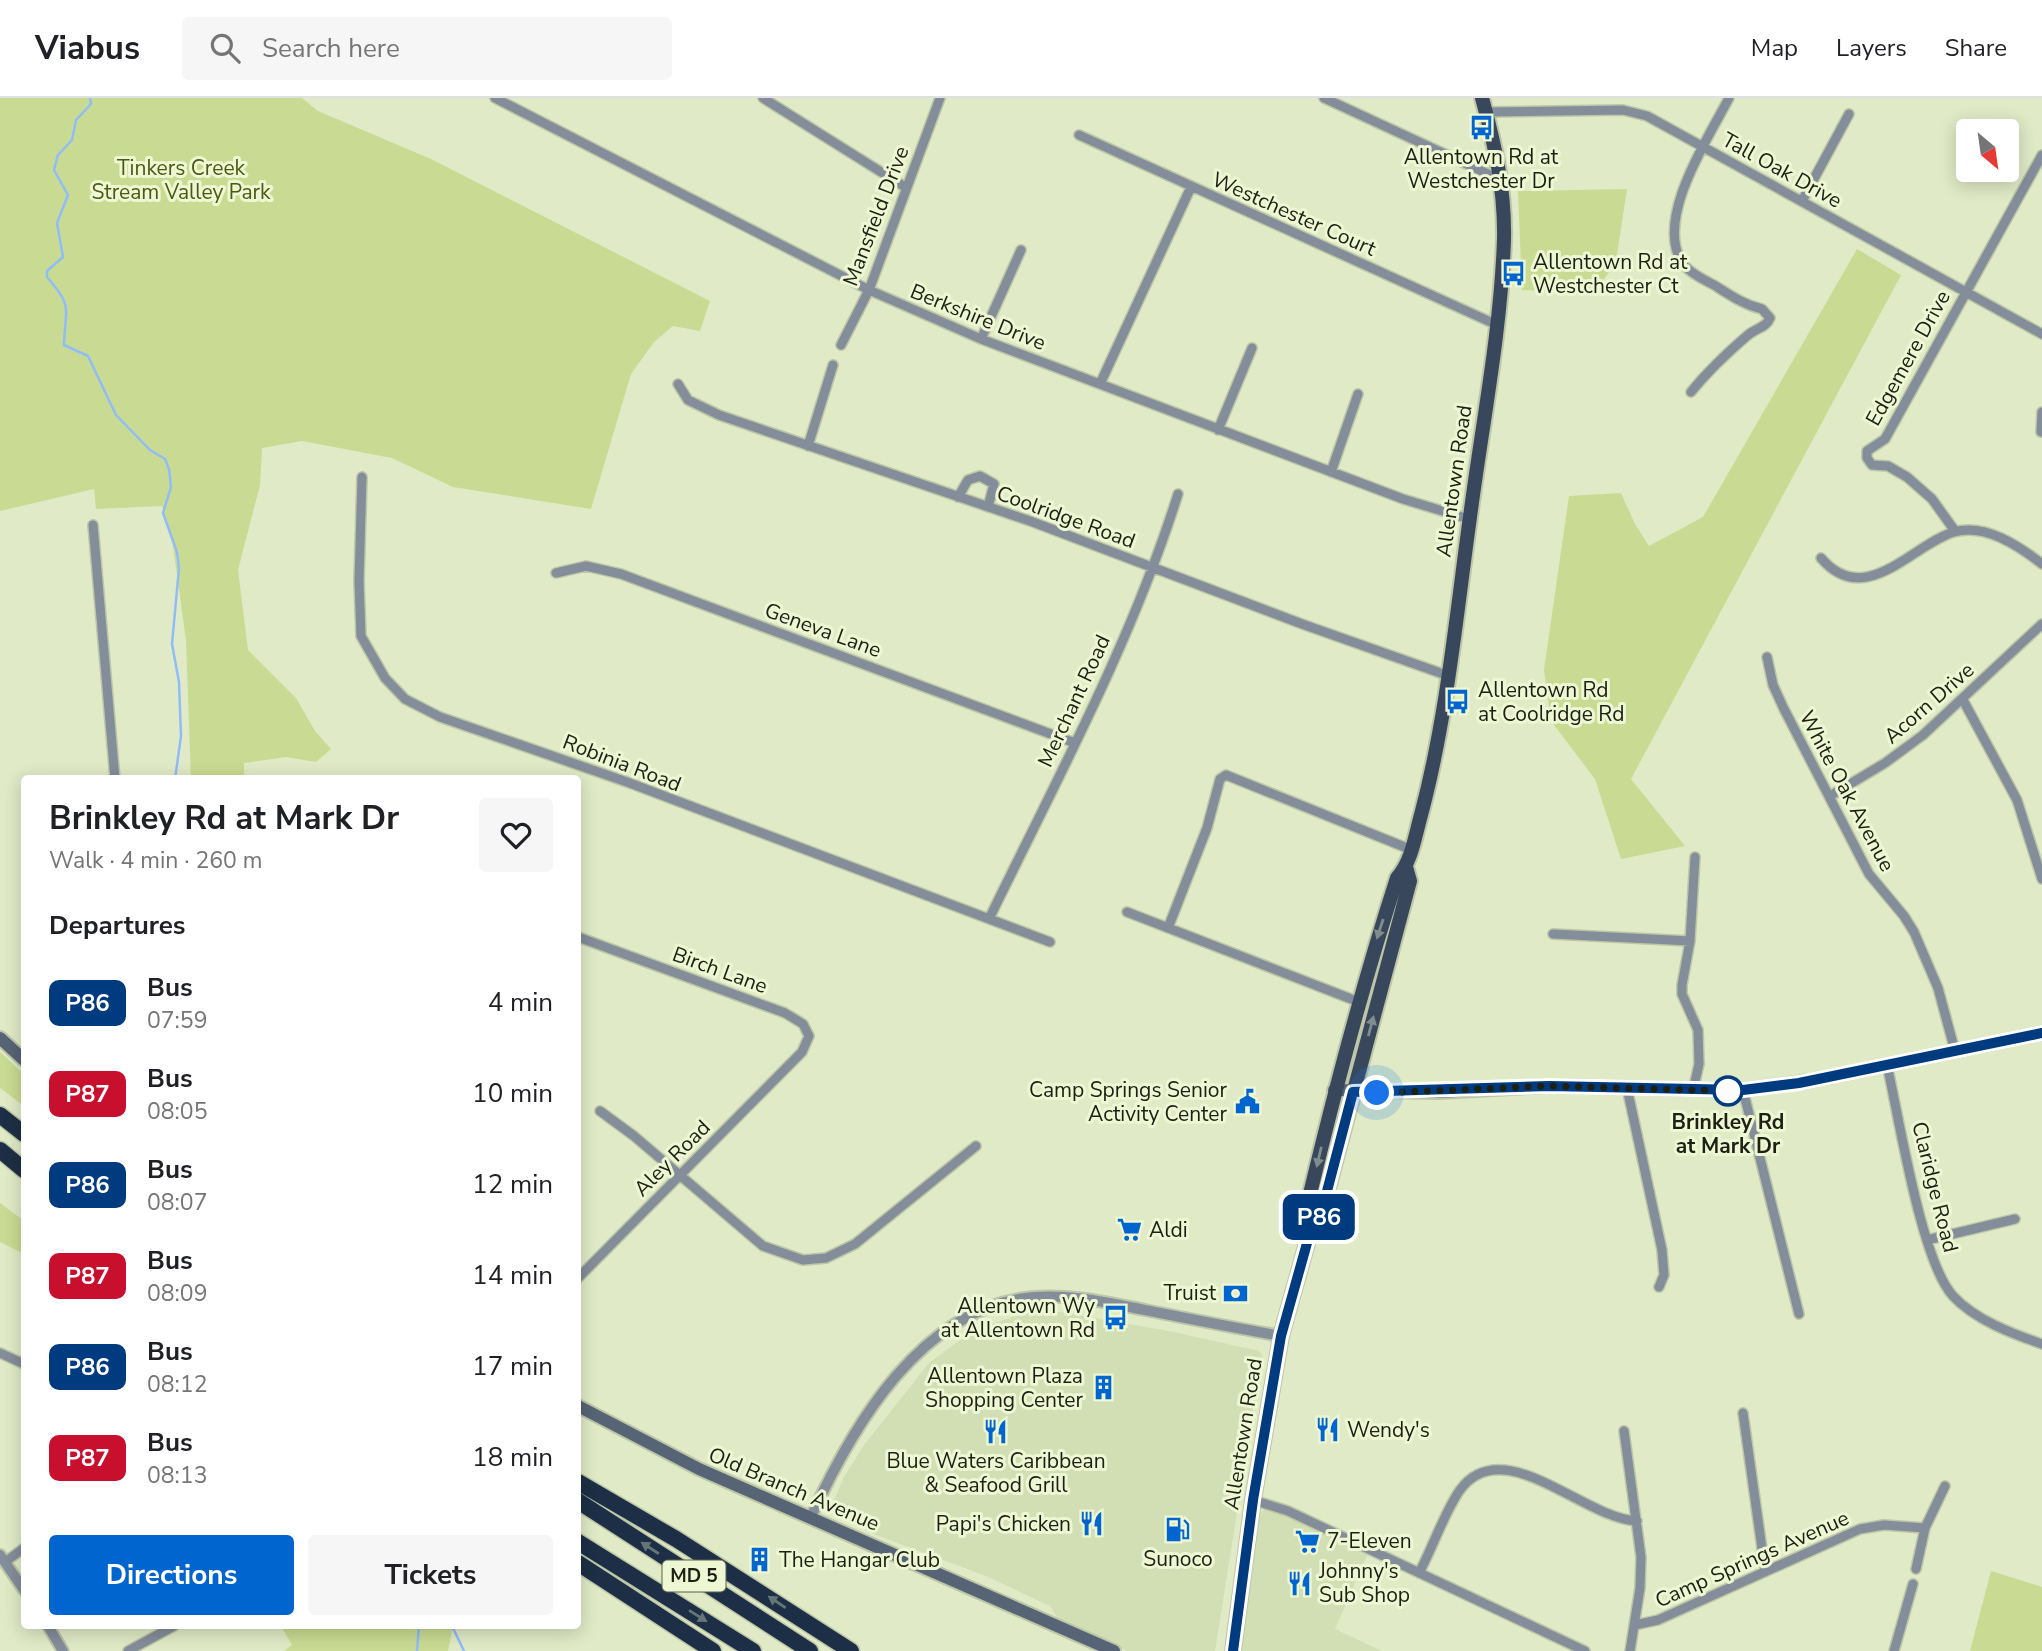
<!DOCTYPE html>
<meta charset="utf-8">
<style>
:root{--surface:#fff;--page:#f6f6f6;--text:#202124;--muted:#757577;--line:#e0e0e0;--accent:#0065ce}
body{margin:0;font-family:"Nunito Sans",sans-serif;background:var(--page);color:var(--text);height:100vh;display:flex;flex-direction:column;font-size:26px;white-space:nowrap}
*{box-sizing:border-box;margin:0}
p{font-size:23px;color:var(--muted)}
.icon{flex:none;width:38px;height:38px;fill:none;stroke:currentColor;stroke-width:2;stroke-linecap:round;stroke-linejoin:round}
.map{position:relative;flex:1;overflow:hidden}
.details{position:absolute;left:21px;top:677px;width:560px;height:854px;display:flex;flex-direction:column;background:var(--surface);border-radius:7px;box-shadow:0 4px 18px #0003}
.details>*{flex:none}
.badge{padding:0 14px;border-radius:10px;font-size:24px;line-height:46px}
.needle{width:46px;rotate:151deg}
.controls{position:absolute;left:1956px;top:21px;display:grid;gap:14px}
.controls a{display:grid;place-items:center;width:63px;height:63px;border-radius:7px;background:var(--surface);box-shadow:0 4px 18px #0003;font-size:35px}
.you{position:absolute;width:35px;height:35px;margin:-18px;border:5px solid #fff;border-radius:50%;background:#1a73e8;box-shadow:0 0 0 10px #1a73e833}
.map>.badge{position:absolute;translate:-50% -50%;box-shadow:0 0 0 4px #fff}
h2{padding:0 28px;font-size:26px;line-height:63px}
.round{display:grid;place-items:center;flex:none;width:74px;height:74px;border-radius:7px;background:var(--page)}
.head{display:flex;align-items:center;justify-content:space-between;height:119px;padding:0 28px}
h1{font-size:33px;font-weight:700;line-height:52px}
.button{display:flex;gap:14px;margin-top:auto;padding:14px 28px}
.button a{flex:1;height:80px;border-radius:7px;background:var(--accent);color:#fff;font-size:28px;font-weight:700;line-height:80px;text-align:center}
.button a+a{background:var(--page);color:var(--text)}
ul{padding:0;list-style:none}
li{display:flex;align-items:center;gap:21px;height:91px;padding:0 28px}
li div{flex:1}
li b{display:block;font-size:26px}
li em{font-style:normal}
li .badge{min-width:77px;font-weight:700;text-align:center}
header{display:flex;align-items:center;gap:42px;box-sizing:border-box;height:98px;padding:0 35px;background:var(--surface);border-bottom:2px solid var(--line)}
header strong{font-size:33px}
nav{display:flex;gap:38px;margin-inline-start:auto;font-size:24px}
.search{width:490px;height:63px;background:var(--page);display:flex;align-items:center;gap:18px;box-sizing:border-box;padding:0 24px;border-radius:7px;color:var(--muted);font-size:26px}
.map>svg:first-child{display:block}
.built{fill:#d2deb4}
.green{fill:#c9db92}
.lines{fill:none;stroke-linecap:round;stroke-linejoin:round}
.stream{stroke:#90bcf8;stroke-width:2.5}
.minor-casing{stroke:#bdc6a6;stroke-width:12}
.tertiary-casing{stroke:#bdc6a6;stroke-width:14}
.secondary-casing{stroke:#bdc6a6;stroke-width:16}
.primary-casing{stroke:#bdc6a6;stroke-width:18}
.motorway-casing{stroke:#bdc6a6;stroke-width:19}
.minor{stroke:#848d9a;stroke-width:9}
.tertiary{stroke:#848d9a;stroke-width:10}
.secondary{stroke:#576476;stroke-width:12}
.primary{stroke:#38475c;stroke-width:14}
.motorway{stroke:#1d2f46;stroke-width:16}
.oneway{fill:#808d8c}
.oneway2{fill:#667577}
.line-casing{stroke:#fff;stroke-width:16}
.line{stroke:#003b80;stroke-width:10}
.walk{stroke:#1d2013;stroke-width:7;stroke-dasharray:0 12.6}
.stop-dot{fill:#fff;stroke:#003b80;stroke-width:3.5}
.labels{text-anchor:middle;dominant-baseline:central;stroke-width:6;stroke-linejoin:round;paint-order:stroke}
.shield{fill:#edf7d3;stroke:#5b604d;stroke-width:2}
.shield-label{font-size:19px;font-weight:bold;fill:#1d2013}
.poi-label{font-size:21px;fill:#1d2013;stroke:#edf7d3;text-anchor:start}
.park-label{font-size:21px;fill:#4c5915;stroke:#edf7d3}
.street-label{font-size:21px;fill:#1d2013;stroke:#edf7d3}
.stop-label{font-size:21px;font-weight:bold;fill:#1d2013;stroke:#edf7d3}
</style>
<header>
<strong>Viabus</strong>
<div class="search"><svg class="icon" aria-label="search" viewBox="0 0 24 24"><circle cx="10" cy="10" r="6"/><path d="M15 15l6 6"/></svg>Search here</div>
<nav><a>Map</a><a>Layers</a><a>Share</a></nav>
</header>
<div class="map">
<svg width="2042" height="1553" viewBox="0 0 2042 1553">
<rect width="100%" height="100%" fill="#e0eac6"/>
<!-- built -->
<path class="built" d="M1028 1214H1061L1174 1234 1259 1253 1262 1257 1215 1553H1127L1057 1519 1050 1508 986 1478 876 1437 838 1417 833 1405 844 1379 864 1347 929 1265 975 1231Z
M1272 1409 1368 1455 1335 1531 1382 1553H1242L1260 1414Z"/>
<!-- green -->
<path class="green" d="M0 0H302L318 13 431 61 710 203 700 233 673 228 654 244 631 276 591 411 453 389 392 360 302 343 262 350 260 387 238 472 248 552 296 600 315 633 331 651 316 664 286 659 244 665V681H191L186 542 173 448 162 408 96 411 94 391 0 413Z
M1627 91 1616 163 1595 195 1522 192 1518 93Z
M1857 151 1901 177 1631 681 1685 748 1621 761 1595 681 1551 623 1544 572 1569 398 1621 395 1635 426 1649 448 1703 419Z
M0 954 24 976V1008L0 990Z
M0 1105 24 1123V1156L0 1144Z
M1991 1473 2042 1489V1553H1970Z
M283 1528H453L448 1553H284L292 1547 282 1530Z"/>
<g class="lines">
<!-- stream -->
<path class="stream" d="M90 0 91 6 76 22 72 42 58 57 54 72 68 97 57 125 63 159 47 173V179C74 210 65 209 64 247L88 258 116 317 150 352 165 361 169 371 171 389 163 415 177 454 179 470 172 546 179 584 181 638 175 681
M452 1528 464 1553
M417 1553 419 1528"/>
<defs>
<path id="minor" d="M495 0 869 192 981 241 1403 401 1469 421
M763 0 905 89
M1324 0 1501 82
M1486 14 1623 12 1647 18 2042 236
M1079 37 1495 226
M1802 103 1849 16
M981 241 1021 152
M841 247 869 192 940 0
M678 286 688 302 719 317 1030 423 1302 526 1449 578
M1100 286 1191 89
M1691 294C1708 273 1727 255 1748 237 1756 230 1766 230 1770 220L1762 211C1744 207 1730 197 1714 187 1704 182 1690 175 1683 166 1653 122 1709 39 1729 0
M1218 332 1252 250
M2041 334 2042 314
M808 348 833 267
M1331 374 1358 296
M362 379 359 483 361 538 385 580 405 601 440 619 627 684 1050 844
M958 399 968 382 980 378 994 386 988 409
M93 427 115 681
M1955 433 1932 401 1907 379 1888 368 1872 367 1867 360V353L1885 341 2042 57
M1821 460C1865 512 1913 446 1954 434 1985 425 2019 448 2042 466
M556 475 586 468 621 476 1075 645
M1767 559 1773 587 1783 609 1869 776 1904 818 1914 834 1938 890 1955 953
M1963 602 2017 702 2042 781
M1830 698 1885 665 1923 637 2042 526
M1127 814 1359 904
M990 819C1057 681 1132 543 1178 396
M1168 830 1207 730 1220 681 1226 677 1412 752
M1553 836 1690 843
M578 839 785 915 803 926 809 938 802 954 578 1180
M1887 967C1899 1019 1921 1163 1953 1198 1975 1222 2013 1236 2042 1246
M1627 990 1662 1152 1664 1177 1659 1189
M1743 992 1799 1216
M1693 993 1699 966 1698 932 1682 896V887L1690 843 1695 759
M600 1013 634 1038 763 1148 803 1162 826 1160 855 1146 976 1048
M1927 1142 2015 1121
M0 1255 24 1266
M1743 1315 1765 1472
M1624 1333 1641 1459 1640 1490 1630 1553
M1253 1402 1288 1413 1585 1553
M5 1464 24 1450
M1916 1471 1925 1430 1945 1388
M1419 1475C1432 1451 1445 1413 1460 1392 1503 1333 1584 1421 1637 1423
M1635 1527 1658 1522 1860 1431 1884 1427 1925 1430
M128 1553 174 1528
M1894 1553 1913 1486"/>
<path id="tertiary" d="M811 1419C853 1327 922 1208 1034 1199 1072 1196 1109 1205 1145 1212 1190 1221 1236 1230 1281 1238
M0 1457 24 1492
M48 1528 63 1553"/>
<path id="secondary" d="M0 940 24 962
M1334 992 1438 994 1549 988 1743 992 1809 983 2042 935
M578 1308 699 1371 1114 1553"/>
<path id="primary" d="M1311 1129 1305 1117C1332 1003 1361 891 1397 780 1412 763 1415 738 1421 717 1447 619 1456 519 1470 419 1482 327 1501 233 1504 141 1505 92 1495 47 1482 0
M1233 1553 1253 1402 1281 1238 1309 1138 1321 1116 1410 783 1406 769"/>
<path id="motorway" d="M0 1017 24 1036
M0 1052 24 1072
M578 1384 676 1441 851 1553
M578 1403 810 1553
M578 1444 753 1553
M578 1465 713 1553"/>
</defs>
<!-- minor casing -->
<use href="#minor" class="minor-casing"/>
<!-- tertiary casing -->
<use href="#tertiary" class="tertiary-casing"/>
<!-- secondary casing -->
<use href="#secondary" class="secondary-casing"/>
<!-- primary casing -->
<use href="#primary" class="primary-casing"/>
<!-- motorway casing -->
<use href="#motorway" class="motorway-casing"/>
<!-- minor -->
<use href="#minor" class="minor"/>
<!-- tertiary -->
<use href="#tertiary" class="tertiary"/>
<!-- secondary -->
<use href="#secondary" class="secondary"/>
<!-- primary -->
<use href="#primary" class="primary"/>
<!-- motorway -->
<use href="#motorway" class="motorway"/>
</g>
<!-- one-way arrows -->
<defs><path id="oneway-solid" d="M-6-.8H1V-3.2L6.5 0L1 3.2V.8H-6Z" transform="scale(1.75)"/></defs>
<g class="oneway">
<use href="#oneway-solid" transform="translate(1380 831) rotate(108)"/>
<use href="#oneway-solid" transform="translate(1371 928) rotate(-75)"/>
<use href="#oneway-solid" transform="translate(1319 1059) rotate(103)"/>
</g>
<g class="oneway2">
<use href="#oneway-solid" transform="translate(650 1450) rotate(-147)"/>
<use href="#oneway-solid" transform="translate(777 1504) rotate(-146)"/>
<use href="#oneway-solid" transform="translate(698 1518) rotate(32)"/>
</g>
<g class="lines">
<defs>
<path id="line" d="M1233 1553 1253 1402 1281 1238 1309 1138 1321 1116 1353 994 1549 988 1743 992 1799 985 2042 935"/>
</defs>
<!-- line casing -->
<use href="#line" class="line-casing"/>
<!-- line -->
<use href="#line" class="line"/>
<!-- walk -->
<path class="walk" d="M1377 995 1549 988 1728 993"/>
</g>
<!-- icons -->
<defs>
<symbol id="bus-bare" viewBox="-9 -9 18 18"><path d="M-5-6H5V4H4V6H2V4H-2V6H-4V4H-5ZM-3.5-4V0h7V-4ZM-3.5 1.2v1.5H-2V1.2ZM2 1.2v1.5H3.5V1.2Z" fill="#0065ce" stroke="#edf7d3" stroke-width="2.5" paint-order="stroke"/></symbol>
<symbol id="civic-bare" viewBox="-9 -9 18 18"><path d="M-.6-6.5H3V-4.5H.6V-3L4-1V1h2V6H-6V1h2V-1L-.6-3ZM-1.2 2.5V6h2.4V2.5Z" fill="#0065ce" stroke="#edf7d3" stroke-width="2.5" paint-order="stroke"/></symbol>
<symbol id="supermarket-bare" viewBox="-9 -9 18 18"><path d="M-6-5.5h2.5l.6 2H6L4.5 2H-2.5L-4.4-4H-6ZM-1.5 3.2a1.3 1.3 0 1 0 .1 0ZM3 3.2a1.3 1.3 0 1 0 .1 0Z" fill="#0065ce" stroke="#edf7d3" stroke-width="2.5" paint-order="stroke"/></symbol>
<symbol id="bank-bare" viewBox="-9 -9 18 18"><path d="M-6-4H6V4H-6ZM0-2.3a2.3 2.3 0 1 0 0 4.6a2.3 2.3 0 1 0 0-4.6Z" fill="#0065ce" stroke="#edf7d3" stroke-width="2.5" paint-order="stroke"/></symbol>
<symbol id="building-bare" viewBox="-9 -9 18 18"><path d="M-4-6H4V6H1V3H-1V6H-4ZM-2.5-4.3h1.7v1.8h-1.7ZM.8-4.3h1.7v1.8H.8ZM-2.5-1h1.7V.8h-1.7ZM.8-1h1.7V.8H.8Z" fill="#0065ce" stroke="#edf7d3" stroke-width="2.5" paint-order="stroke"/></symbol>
<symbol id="restaurant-bare" viewBox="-9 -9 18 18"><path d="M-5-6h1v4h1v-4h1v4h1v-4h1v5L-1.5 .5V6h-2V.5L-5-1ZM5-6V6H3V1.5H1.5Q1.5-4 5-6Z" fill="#0065ce" stroke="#edf7d3" stroke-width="2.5" paint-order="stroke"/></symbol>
<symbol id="fuel-bare" viewBox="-9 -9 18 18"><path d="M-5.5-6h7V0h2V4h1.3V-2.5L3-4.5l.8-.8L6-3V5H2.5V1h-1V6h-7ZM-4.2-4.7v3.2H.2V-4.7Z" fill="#0065ce" stroke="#edf7d3" stroke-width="2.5" paint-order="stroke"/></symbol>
</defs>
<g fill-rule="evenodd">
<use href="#bus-bare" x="1464" y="12" width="35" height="35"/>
<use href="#bus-bare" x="1496" y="158" width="35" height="35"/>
<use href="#bus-bare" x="1440" y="586" width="35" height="35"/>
<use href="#civic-bare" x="1230" y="986" width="35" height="35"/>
<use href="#supermarket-bare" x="1112" y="1114" width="35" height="35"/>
<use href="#bank-bare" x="1218" y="1178" width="35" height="35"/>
<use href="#bus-bare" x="1098" y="1202" width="35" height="35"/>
<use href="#building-bare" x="1086" y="1272" width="35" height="35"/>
<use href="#restaurant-bare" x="1310" y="1314" width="35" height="35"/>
<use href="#restaurant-bare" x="978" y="1316" width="35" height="35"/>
<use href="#restaurant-bare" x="1074" y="1408" width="35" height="35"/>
<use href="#fuel-bare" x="1160" y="1414" width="35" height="35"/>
<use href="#supermarket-bare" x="1290" y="1426" width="35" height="35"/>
<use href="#building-bare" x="742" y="1444" width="35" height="35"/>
<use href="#restaurant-bare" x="1282" y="1468" width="35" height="35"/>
</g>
<!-- markers -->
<circle class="stop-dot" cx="1728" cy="993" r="14"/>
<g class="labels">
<!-- shield labels -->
<rect class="shield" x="662.5" y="1462.5" width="63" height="31" rx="5"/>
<g class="shield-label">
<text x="694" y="1478">MD 5</text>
</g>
<!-- poi labels -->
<g class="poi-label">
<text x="1481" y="59" text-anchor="middle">Allentown Rd at<tspan x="1481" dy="24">Westchester Dr</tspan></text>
<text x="1533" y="164">Allentown Rd at<tspan x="1533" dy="24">Westchester Ct</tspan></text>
<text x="1478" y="592">Allentown Rd<tspan x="1478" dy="24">at Coolridge Rd</tspan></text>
<text x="1227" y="992" text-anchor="end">Camp Springs Senior<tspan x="1227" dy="24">Activity Center</tspan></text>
<text x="1149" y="1132">Aldi</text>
<text x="1216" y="1195" text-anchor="end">Truist</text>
<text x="1095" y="1208" text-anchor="end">Allentown Wy<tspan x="1095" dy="24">at Allentown Rd</tspan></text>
<text x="1083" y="1278" text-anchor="end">Allentown Plaza<tspan x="1083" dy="24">Shopping Center</tspan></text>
<text x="1347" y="1332">Wendy's</text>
<text x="996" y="1363" text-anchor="middle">Blue Waters Caribbean<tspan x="996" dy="24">&amp; Seafood Grill</tspan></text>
<text x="1071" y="1426" text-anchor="end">Papi's Chicken</text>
<text x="1327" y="1443">7-Eleven</text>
<text x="1178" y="1461" text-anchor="middle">Sunoco</text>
<text x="779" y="1462">The Hangar Club</text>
<text x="1319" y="1473">Johnny's<tspan x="1319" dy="24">Sub Shop</tspan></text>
</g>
<!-- park labels -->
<g class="park-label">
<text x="181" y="70">Tinkers Creek<tspan x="181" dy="24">Stream Valley Park</tspan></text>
</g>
<!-- street labels -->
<g class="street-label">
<text transform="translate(1782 72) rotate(29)">Tall Oak Drive</text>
<text transform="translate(1294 116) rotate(24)">Westchester Court</text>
<text transform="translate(876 118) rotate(-69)">Mansfield Drive</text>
<text transform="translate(978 219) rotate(22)">Berkshire Drive</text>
<text transform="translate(1908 260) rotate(-61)">Edgemere Drive</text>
<text transform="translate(1454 383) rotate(-82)">Allentown Road</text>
<text transform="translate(1066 419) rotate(20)">Coolridge Road</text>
<text transform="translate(823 532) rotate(20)">Geneva Lane</text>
<text transform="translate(1074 603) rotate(-65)">Merchant Road</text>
<text transform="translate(1929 605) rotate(-41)">Acorn Drive</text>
<text transform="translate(622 665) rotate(21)">Robinia Road</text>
<text transform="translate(1847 693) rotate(62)">White Oak Avenue</text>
<text transform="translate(720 872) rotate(20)">Birch Lane</text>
<text transform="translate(672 1060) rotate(-45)">Aley Road</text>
<text transform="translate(1935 1089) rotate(76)">Claridge Road</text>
<text transform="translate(1243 1336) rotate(-81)">Allentown Road</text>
<text transform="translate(794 1391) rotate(23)">Old Branch Avenue</text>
<text transform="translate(1752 1461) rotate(-24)">Camp Springs Avenue</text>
</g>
<!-- stop labels -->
<g class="stop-label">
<text x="1728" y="1024">Brinkley Rd<tspan x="1728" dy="24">at Mark Dr</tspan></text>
</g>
</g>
</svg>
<div class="controls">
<a><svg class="needle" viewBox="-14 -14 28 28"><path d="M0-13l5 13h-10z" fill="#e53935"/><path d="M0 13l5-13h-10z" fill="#757577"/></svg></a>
</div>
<div class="you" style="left:1377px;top:995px"></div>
<b class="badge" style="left:1319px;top:1119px;background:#003b80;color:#fff">P86</b>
<section class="details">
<div class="head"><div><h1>Brinkley Rd at Mark Dr</h1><p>Walk · 4 min · 260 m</p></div><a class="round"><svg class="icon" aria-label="heart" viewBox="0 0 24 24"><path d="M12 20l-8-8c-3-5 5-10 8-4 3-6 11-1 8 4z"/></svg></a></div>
<h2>Departures</h2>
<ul>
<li><span class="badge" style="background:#003b80;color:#fff">P86</span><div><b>Bus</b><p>07:59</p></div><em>4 min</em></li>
<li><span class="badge" style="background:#c8102e;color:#fff">P87</span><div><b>Bus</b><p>08:05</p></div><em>10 min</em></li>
<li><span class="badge" style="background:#003b80;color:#fff">P86</span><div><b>Bus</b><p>08:07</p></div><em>12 min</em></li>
<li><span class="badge" style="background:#c8102e;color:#fff">P87</span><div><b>Bus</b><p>08:09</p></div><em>14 min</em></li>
<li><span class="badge" style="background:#003b80;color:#fff">P86</span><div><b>Bus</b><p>08:12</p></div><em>17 min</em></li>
<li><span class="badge" style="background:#c8102e;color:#fff">P87</span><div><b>Bus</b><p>08:13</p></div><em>18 min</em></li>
</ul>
<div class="button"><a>Directions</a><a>Tickets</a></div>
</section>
</div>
